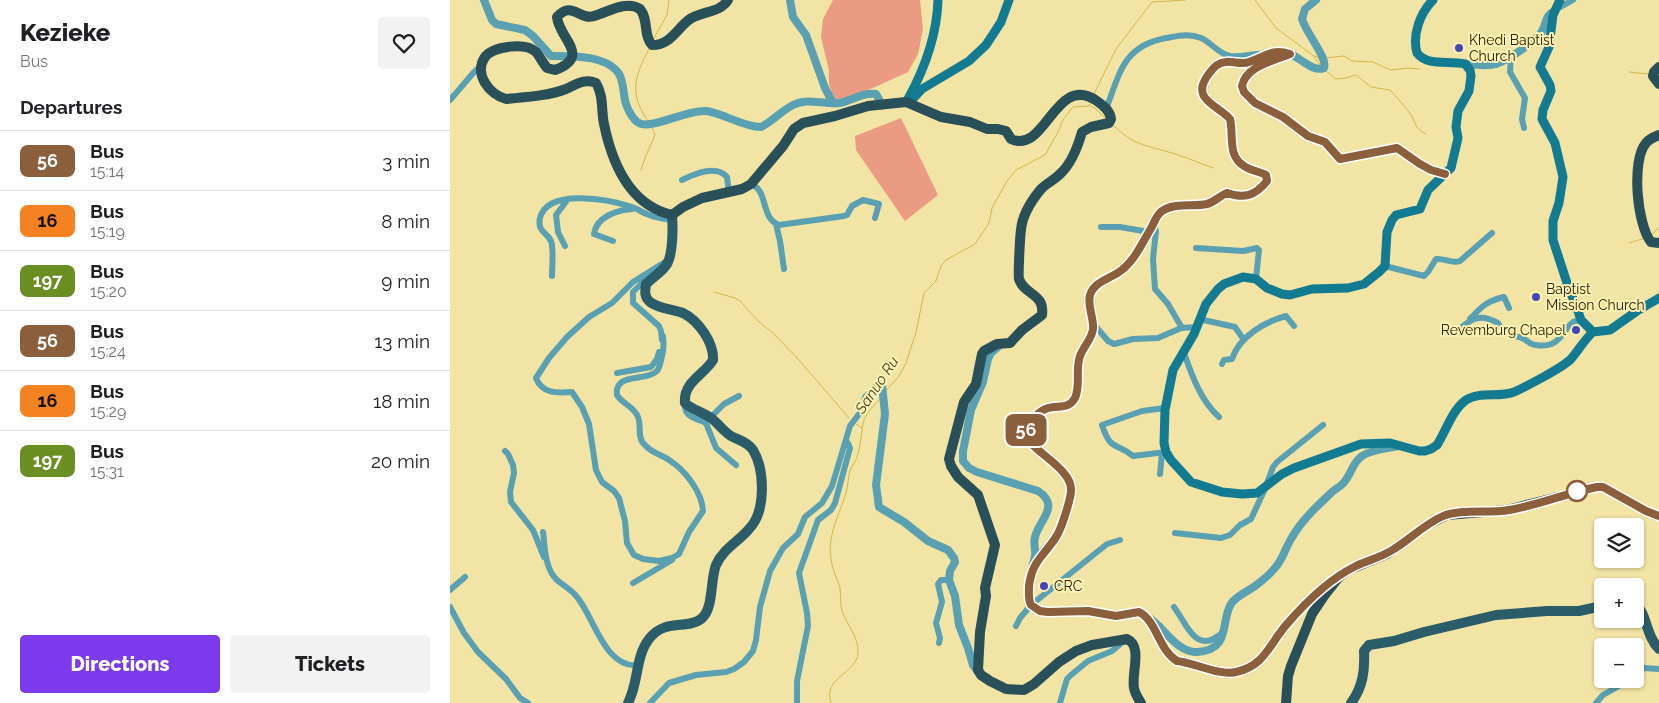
<!DOCTYPE html>
<meta charset="utf-8">
<style>
:root{--surface:#fff;--page:#f2f2f2;--text:#202124;--muted:#757577;--line:#e0e0e0;--accent:#7c3aed}
body{margin:0;font-family:Raleway,sans-serif;background:var(--page);color:var(--text);height:100vh;display:flex;flex-direction:column;font-size:19px;white-space:nowrap}
*{box-sizing:border-box;margin:0}
p{font-size:16px;color:var(--muted)}
.icon{flex:none;width:28px;height:28px;fill:none;stroke:currentColor;stroke-width:2;stroke-linecap:round;stroke-linejoin:round}
.map{position:relative;flex:1;overflow:hidden}
.drawer{display:flex;flex-direction:column;background:var(--surface);width:450px}
.drawer>*{flex:none}
.badge{padding:0 10px;border-radius:8px;font-size:18px;line-height:32px}
.tools{position:absolute;left:1144px;top:518px;display:grid;gap:10px}
.tools a{display:grid;place-items:center;width:50px;height:50px;border-radius:5px;background:var(--surface);box-shadow:0 1px 4px #0004;font-size:25px}
.map>.badge{position:absolute;translate:-50% -50%;box-shadow:0 0 0 2px #fff}
h2{padding:0 20px;font-size:19px;line-height:45px}
.round{display:grid;place-items:center;flex:none;width:52px;height:52px;border-radius:5px;background:var(--page)}
.overview{display:flex;align-items:center;justify-content:space-between;height:85px;padding:0 20px}
h1{font-size:24px;font-weight:800;line-height:38px}
.primary-button{display:flex;gap:10px;margin-top:auto;padding:10px 20px}
.primary-button a{flex:1;height:58px;border-radius:5px;background:var(--accent);color:#fff;font-size:20px;font-weight:800;line-height:58px;text-align:center}
.primary-button a+a{background:var(--page);color:var(--text)}
ul{padding:0;list-style:none}
li{display:flex;align-items:center;gap:15px;height:60px;padding:0 20px;border-top:1px solid var(--line)}
li div{flex:1}
li b{display:block;font-size:19px}
li em{font-style:normal}
li .badge{min-width:55px;font-weight:700;text-align:center}
main{display:flex;flex:1;min-height:0}
.map>svg:first-child{display:block}
.green{fill:#ec9b83}
.lines{fill:none;stroke-linecap:round;stroke-linejoin:round}
.stream{stroke:#d1b845;stroke-width:1}
.minor{stroke:#59a0b2;stroke-width:6}
.tertiary{stroke:#59a0b2;stroke-width:8}
.secondary{stroke:#137b91;stroke-width:9}
.primary{stroke:#2a5c69;stroke-width:10}
.trunk{stroke:#294f59;stroke-width:10}
.line-casing{stroke:#fff;stroke-width:11}
.line{stroke:#8b5e3c;stroke-width:8}
.poi-dot{fill:#4544b9;stroke:#fff1b1;stroke-width:2}
.stop-dot{fill:#fff;stroke:#8b5e3c;stroke-width:2.5}
.labels{text-anchor:middle;dominant-baseline:central;stroke-width:4;stroke-linejoin:round;paint-order:stroke}
.poi-label{font-size:14px;fill:#272108;stroke:#fff1b1;text-anchor:start}
.water-label{font-size:15px;font-style:italic;fill:#464128;stroke:#fff1b1}
</style>
<main>
<section class="drawer">
<div class="overview"><div><h1>Kezieke</h1><p>Bus</p></div><a class="round"><svg class="icon" aria-label="heart" viewBox="0 0 24 24"><path d="M12 20l-8-8c-3-5 5-10 8-4 3-6 11-1 8 4z"/></svg></a></div>
<h2>Departures</h2>
<ul>
<li><span class="badge" style="background:#8b5e3c;color:#fff">56</span><div><b>Bus</b><p>15:14</p></div><em>3 min</em></li>
<li><span class="badge" style="background:#f58220;color:#111">16</span><div><b>Bus</b><p>15:19</p></div><em>8 min</em></li>
<li><span class="badge" style="background:#6b8e23;color:#fff">197</span><div><b>Bus</b><p>15:20</p></div><em>9 min</em></li>
<li><span class="badge" style="background:#8b5e3c;color:#fff">56</span><div><b>Bus</b><p>15:24</p></div><em>13 min</em></li>
<li><span class="badge" style="background:#f58220;color:#111">16</span><div><b>Bus</b><p>15:29</p></div><em>18 min</em></li>
<li><span class="badge" style="background:#6b8e23;color:#fff">197</span><div><b>Bus</b><p>15:31</p></div><em>20 min</em></li>
</ul>
<div class="primary-button"><a>Directions</a><a>Tickets</a></div>
</section>
<div class="map">
<svg width="1209" height="703" viewBox="0 0 1209 703">
<rect width="100%" height="100%" fill="#f2e4a4"/>
<!-- green -->
<path class="green" d="M383 0H470L473 29 468 54 458 72 423 88 385 101 379 84V71L371 37 373 19Z
M451 118 488 195 455 221 406 150 405 136Z"/>
<g class="lines">
<!-- stream -->
<path class="stream" d="M805 0 826 28 861 54
M204 38 217 15 219 0
M862 55 869 58
M864 57 871 66
M875 58 894 56 902 61 923 62 941 70 958 68 970 69
M876 71 886 79 896 78 906 75 921 87 940 90C945 95 958 110 961 115 967 125 964 128 976 134
M1179 72 1198 74
M644 94 666 49 702 2 736 0
M640 106 645 108 656 119
M198 121C179 94 184 77 199 49
M664 126C683 144 691 144 715 151 731 155 747 162 763 168
M191 170 195 158 205 135 202 127
M1203 234 1209 227
M1179 243 1195 238
M264 292 285 298 290 301 309 322 323 333 349 360 399 418
M435 392 449 376 456 363 466 332 474 293 486 281 491 266 496 260 525 244 539 223 542 208 557 181 566 170 595 155 608 132 613 120 623 107 639 106 640 104
M406 424 412 428
M381 703C372 677 407 674 408 653 409 637 397 625 392 611 390 604 391 595 390 588 387 578 382 569 381 559 377 535 389 516 396 493 398 486 398 478 400 471 402 465 407 460 408 454 411 443 411 431 414 420 417 412 424 405 430 399"/>
<!-- minor -->
<path class="minor" d="M1105 10 1123 0
M840 54C823 61 795 66 792 86L795 92 805 103 833 117 858 136 875 142 890 159 947 148 970 165 981 170 995 174
M1061 56 1060 72 1075 98 1072 119 1074 128
M0 100 24 72 31 66
M656 109C670 73 673 46 716 38 728 36 739 33 751 38 761 42 768 54 780 56 792 58 805 52 818 54
M232 180C244 174 266 164 277 177L279 192
M301 184C319 191 310 218 329 225L394 216 397 215 402 206 413 200 429 204 425 218
M703 223 706 231 703 259 705 289 718 304 732 328
M326 224 330 241 334 269
M651 227H670L699 232
M163 241 144 234C146 217 167 210 182 209
M115 246 108 232 106 215 118 199
M746 248 793 251 807 248 809 250 806 279
M935 266 974 276 978 272 986 259C995 258 1001 264 1010 261L1042 233
M102 276C102 267 104 249 101 241 97 232 87 232 90 218 98 187 161 200 182 207 188 209 193 213 199 215 207 218 215 219 222 220
M196 279 183 292V303L209 326 211 331 212 340
M749 319 785 327 794 340
M1020 319C1032 306 1037 301 1054 297L1059 308
M642 322 658 341 664 344 683 339 708 338 731 328 747 327
M1007 331C1022 318 1030 313 1048 323L1053 332C1059 335 1066 336 1072 338 1077 340 1080 345 1086 345 1116 350 1112 320 1131 320
M213 336C214 344 214 349 212 356 211 361 210 367 207 371 196 382 164 372 167 395 172 404 184 406 188 417 192 427 186 438 196 446 202 453 212 455 219 460 235 470 252 492 253 511L239 532 229 554 222 558 209 561 193 559 184 555 177 543 175 521 169 498 164 491 152 482 146 470 139 424 132 407 122 392C107 393 92 394 86 378L99 358 117 337 139 317 162 303 183 282 215 262
M734 353C742 376 751 401 769 417
M772 364 774 360 782 359C789 337 814 322 836 316L844 326
M167 373 201 367 207 359 209 352
M235 402C233 417 245 418 256 423L266 448 286 465
M715 408 692 411 652 425C661 452 666 442 683 456L716 452
M261 417 274 404 289 396
M55 451 58 454 63 465 64 473 60 492 61 502 83 530 94 557
M710 474 712 453
M93 532C95 545 94 558 100 570 105 583 119 586 127 597 144 617 155 669 188 665
M725 533 771 538 780 535 790 525 801 519 814 491 823 467 827 462 873 425
M183 583 222 560
M0 590 15 577
M0 607 14 633 28 652 56 679 70 698 78 703
M724 607C737 624 746 657 773 632
M566 626 570 618 581 605 657 544 670 540
M489 643 490 638 486 623 492 602 488 584 491 580H499
M1185 675 1194 668 1209 669
M200 703 219 683 246 675 276 672 284 669 294 662 303 651 306 640 310 607 320 571 333 548 348 534 355 517 372 503 382 486 400 426 412 410 415 397 426 387
M347 703V681L358 626 357 613 349 573 368 520 381 510 385 503 400 448 398 443 395 444
M610 703 617 679 621 675 638 661 662 651 674 641
M1146 703 1153 695 1181 679"/>
<!-- tertiary -->
<path class="tertiary" d="M34 0 42 20 46 24 75 30 83 36 101 56C121 56 157 55 169 74 174 82 173 95 176 104 178 110 183 120 189 123 201 130 238 109 256 111 273 113 293 127 311 127 322 122 331 111 343 105 358 97 373 105 389 103 402 101 412 92 426 94L432 105
M340 0 343 17 356 35 375 88 383 103
M1015 64C1024 64 1036 67 1046 64 1057 61 1084 42 1091 33 1097 25 1094 15 1105 11
M548 347 541 353 538 359 533 382 521 410 513 451V461L519 468 527 472 588 491C611 506 589 520 585 537 583 543 586 550 585 556 583 567 573 596 581 605 590 617 622 610 636 611 646 612 656 616 666 616 674 616 682 613 689 612 707 621 708 649 727 661 745 663 762 673 780 673 792 673 809 665 817 654 821 648 823 640 828 634 841 616 864 593 883 581
M426 387 432 385 435 414 426 485 429 507 454 522 478 541 498 550 504 558 505 562 500 571 499 580 505 596 509 625 518 648 523 665 529 673
M581 571 591 554 608 533 619 502 621 489 618 480 600 458 578 440 575 432C579 422 588 411 598 408 609 405 618 410 625 398 631 385 625 370 630 356 633 347 642 339 643 329 644 318 637 306 640 295 644 281 659 279 669 272 684 262 691 245 700 230 704 224 706 215 712 211 725 202 743 207 757 204 765 202 769 196 777 193 781 195 784 197 788 197 799 197 810 189 817 181L816 175 794 167 784 157 780 119 777 115 756 101C751 86 756 64 776 62 783 61 791 65 799 62 811 59 821 49 836 52 848 55 862 73 874 68 878 58 856 33 852 19L855 9 866 0
M699 618C714 627 727 653 747 652 782 650 770 621 781 604 786 596 797 592 805 586 812 581 819 575 825 568 833 559 835 549 841 539 851 521 866 507 881 493 885 489 892 486 895 481 902 472 903 462 912 456 923 449 936 449 948 446"/>
<!-- secondary -->
<path class="secondary" d="M983 0C970 13 962 35 967 53 978 67 998 60 1015 64L1020 70 1021 76 1019 91 1008 111 1006 127 1008 138 1001 168 978 190 970 209 946 215 942 220 937 232 935 266 929 272 914 284 898 288 862 289 840 295 832 294 817 288 806 279 793 277 774 284 768 289 756 304 744 334 723 370 715 410 714 443 716 452 721 460 741 482 772 492 792 494 807 493 832 474 844 468 911 444 940 443 969 451H975L981 449 987 445C996 431 1002 410 1016 400 1030 391 1049 398 1064 392 1077 386 1112 368 1121 359 1129 350 1134 340 1143 332
M1110 0 1103 15 1099 47 1090 67 1100 85 1101 91 1093 110 1092 119 1105 143 1113 177 1109 203 1103 221V240L1117 283 1129 314 1131 320 1143 332
M458 99C475 68 487 35 488 0
M459 103 472 89 519 61 536 45 551 22 559 0
M1143 332 1160 330 1187 311 1209 298"/>
<!-- primary -->
<path class="primary" d="M1185 604C1198 614 1195 635 1209 649
M178 703C189 682 185 657 199 639 215 618 237 630 251 619 264 609 260 580 266 565 273 549 288 542 299 529 316 512 315 470 303 450 298 442 288 440 281 436 273 431 268 423 261 418 253 412 242 410 235 403 233 382 254 375 263 360 264 343 249 321 233 313 223 309 209 309 200 302 194 297 195 291 196 284 203 277 212 272 217 264 223 254 223 227 222 215
M901 703C913 687 915 670 914 651L919 645 944 641 974 632 1046 615 1097 611H1129L1152 606"/>
<!-- trunk -->
<path class="trunk" d="M278 0C270 13 252 11 240 19 227 28 221 45 202 45 193 35 199 20 190 9 176 0 158 12 144 16 130 21 122 0 107 17 109 39 142 56 105 70L97 68C93 63 90 57 86 52 76 42 43 46 35 57 23 74 40 95 56 99 76 97 98 96 116 89 127 84 135 78 146 83 154 96 151 111 154 124 162 163 179 205 222 215L233 207 252 198 292 189 301 184 333 146 344 129 353 123 385 116 418 106 456 102 491 117 520 122 537 129H548L556 131 561 139C596 155 605 72 647 101 654 106 660 111 661 119L659 123 641 127 632 132C628 146 622 162 612 172 606 179 597 183 591 189 582 200 572 216 571 230 570 236 568 275 569 279 574 295 595 293 592 315L572 330 560 343 547 344 534 351 532 354 526 384 514 402 499 459 501 466 508 477 528 495 545 545 535 588 536 596 530 632 528 670 531 675 540 681 556 689 574 690 584 684 609 662 626 651 642 645 677 639C693 646 681 674 684 688 685 694 688 698 691 703
M1209 67 1204 72 1203 76 1209 84
M1209 135C1204 137 1199 139 1196 143 1181 160 1187 225 1201 242L1209 243
M836 703 838 676 841 666 862 614 874 596 889 577 899 570 937 554 977 525 997 515 1057 510 1147 487H1153L1196 511 1209 516"/>
</g>
<g class="lines">
<defs>
<path id="line" d="M995 174 981 170 970 164 947 148 890 159 875 142 858 136 833 117 805 103 794 92 792 86C796 66 823 61 840 54 821 48 815 57 799 62 791 65 784 61 776 62 769 62 762 69 758 75 740 100 768 105 780 119 784 135 777 156 794 166 801 171 809 171 816 175L817 181C805 196 794 199 777 193 769 196 765 202 757 204 743 207 725 202 712 211 706 215 704 224 700 230 691 245 684 262 669 272 659 279 644 282 640 295 637 306 644 318 643 329 642 339 633 347 630 356 625 370 631 385 625 398 618 410 609 405 598 408 588 411 579 422 575 432 576 449 622 467 621 490 621 499 611 530 606 537 593 557 582 561 579 586 579 593 578 599 581 605L590 611 598 612 638 611 666 616 689 612C707 621 708 649 727 661 745 663 769 676 786 672 816 665 819 644 837 624 856 602 879 579 906 566 919 560 932 557 944 549 960 539 974 525 991 517 1011 508 1037 514 1059 510 1089 505 1117 493 1147 487H1153L1196 511 1209 516"/>
</defs>
<!-- line casing -->
<use href="#line" class="line-casing"/>
<!-- line -->
<use href="#line" class="line"/>
</g>
<!-- markers -->
<g class="poi-dot">
<circle cx="1009" cy="48" r="5"/>
<circle cx="1086" cy="297" r="5"/>
<circle cx="1126" cy="330" r="5"/>
<circle cx="594" cy="586" r="5"/>
</g>
<circle class="stop-dot" cx="1127" cy="491" r="10"/>
<g class="labels">
<!-- poi labels -->
<g class="poi-label">
<text x="1019" y="40">Khedi Baptist<tspan x="1019" dy="16">Church</tspan></text>
<text x="1096" y="289">Baptist<tspan x="1096" dy="16">Mission Church</tspan></text>
<text x="1116" y="330" text-anchor="end">Revemburg Chapel</text>
<text x="604" y="586">CRC</text>
</g>
<!-- water labels -->
<g class="water-label">
<text transform="translate(427 385) rotate(-56)">Sanuo Ru</text>
</g>
</g>
</svg>
<div class="tools">
<a><svg class="icon" aria-label="layers" viewBox="0 0 24 24"><path d="M12 4l9 5-9 5-9-5zM3 14l9 5 9-5"/></svg></a>
<a>+</a>
<a>−</a>
</div>
<b class="badge" style="left:576px;top:430px;background:#8b5e3c;color:#fff">56</b>
</div>
</main>
